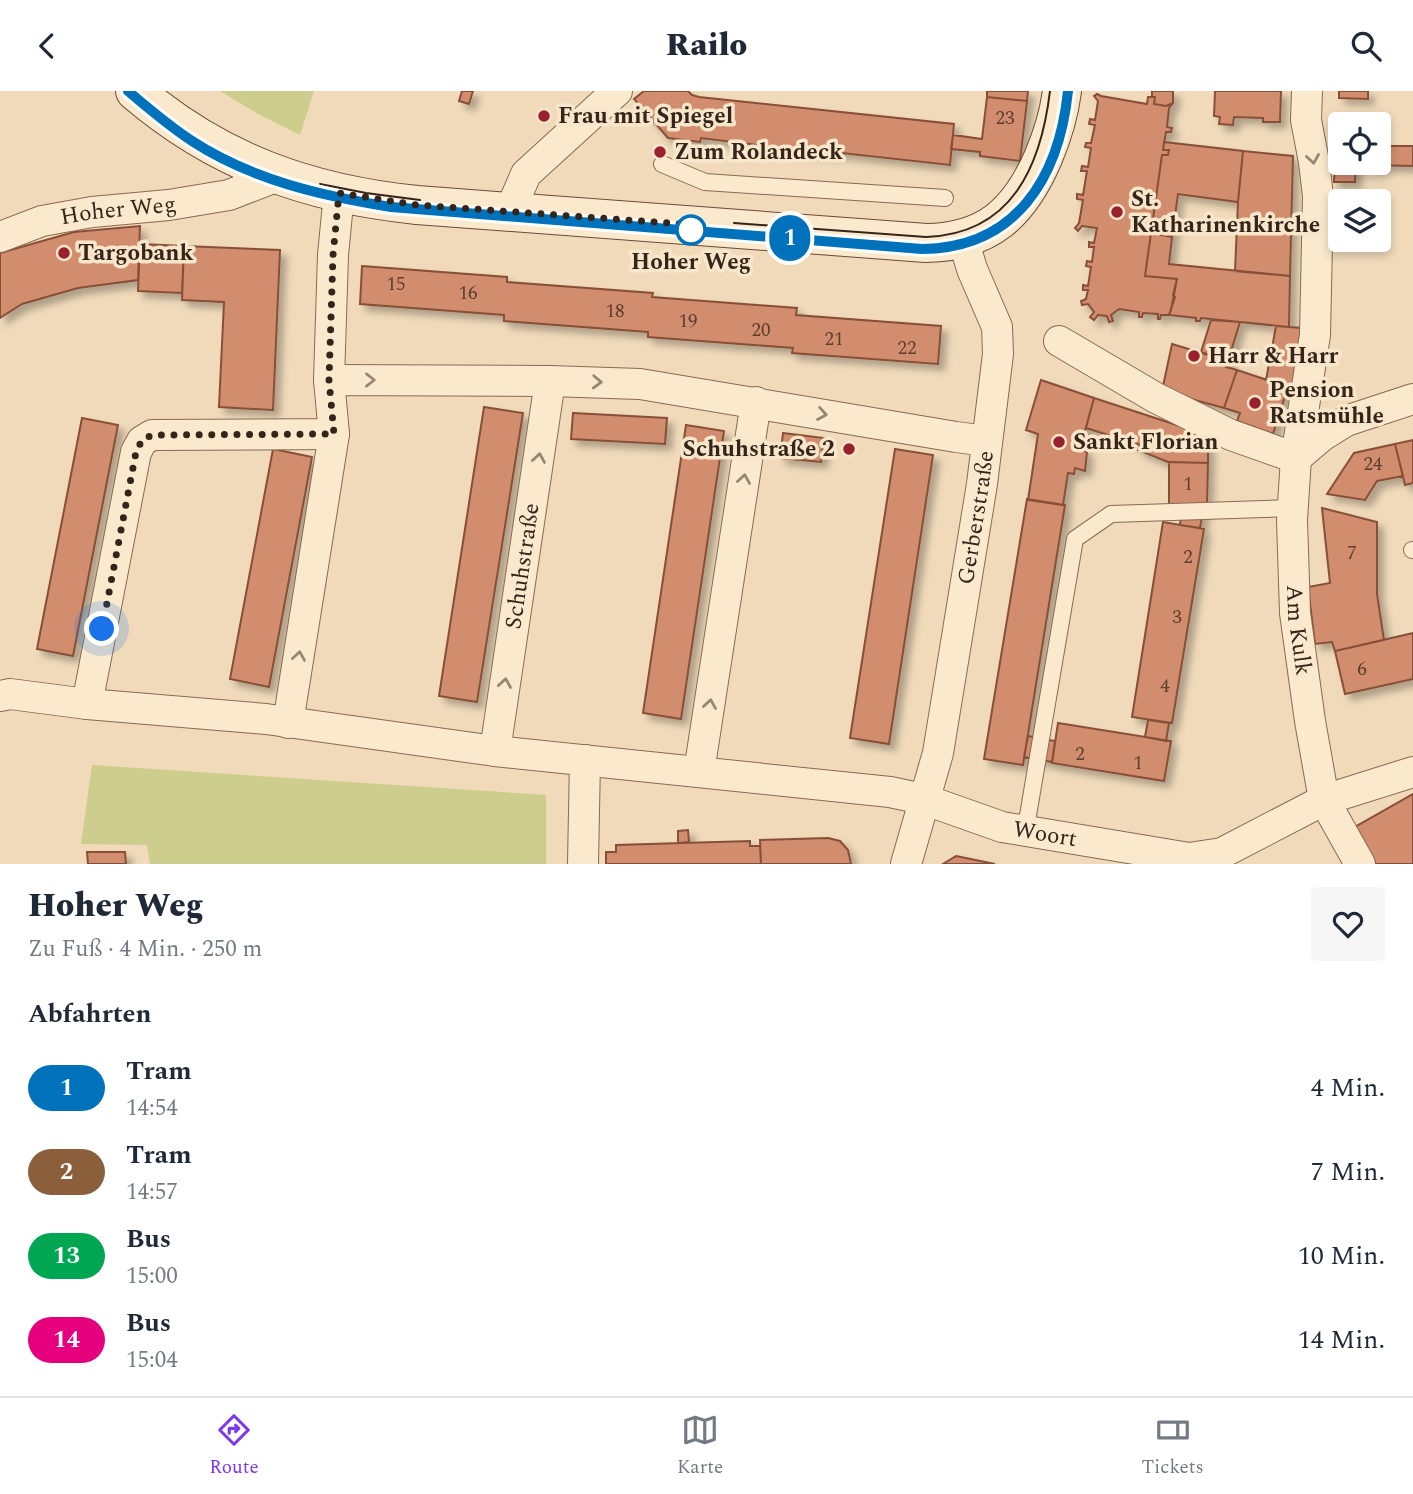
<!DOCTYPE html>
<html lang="de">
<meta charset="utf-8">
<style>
:root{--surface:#fff;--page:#f6f6f7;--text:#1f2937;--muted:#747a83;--line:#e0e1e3;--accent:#7c3aed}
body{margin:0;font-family:Spectral,serif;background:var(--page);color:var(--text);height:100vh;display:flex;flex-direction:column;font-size:26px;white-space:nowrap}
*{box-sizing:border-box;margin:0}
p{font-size:23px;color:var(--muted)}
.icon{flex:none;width:38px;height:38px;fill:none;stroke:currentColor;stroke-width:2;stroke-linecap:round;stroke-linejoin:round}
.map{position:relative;height:773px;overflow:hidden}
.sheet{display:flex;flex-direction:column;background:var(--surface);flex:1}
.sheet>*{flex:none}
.badge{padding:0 14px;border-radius:23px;font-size:24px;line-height:46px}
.fabs{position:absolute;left:1328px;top:21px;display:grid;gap:14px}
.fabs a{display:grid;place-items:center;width:63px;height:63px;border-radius:7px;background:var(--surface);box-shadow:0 4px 10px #0003;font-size:35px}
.you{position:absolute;width:35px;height:35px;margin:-18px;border:5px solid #fff;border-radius:50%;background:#1a73e8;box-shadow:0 0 0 10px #1a73e833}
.map>.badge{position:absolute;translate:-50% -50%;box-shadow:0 0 0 4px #fff}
h2{padding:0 28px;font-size:26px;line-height:63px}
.round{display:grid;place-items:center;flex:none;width:74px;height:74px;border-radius:7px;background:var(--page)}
.overview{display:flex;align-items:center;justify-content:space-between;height:119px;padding:0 28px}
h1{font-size:33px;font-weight:800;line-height:52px}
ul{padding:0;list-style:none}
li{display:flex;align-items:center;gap:21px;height:84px;padding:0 28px}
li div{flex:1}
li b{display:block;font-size:26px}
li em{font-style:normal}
li .badge{min-width:77px;font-weight:700;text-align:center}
header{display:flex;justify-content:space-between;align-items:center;height:91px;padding:0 28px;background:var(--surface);font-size:32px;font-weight:800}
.tabs{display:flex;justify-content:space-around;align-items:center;height:98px;border-top:2px solid var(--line);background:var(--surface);font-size:19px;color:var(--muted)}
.tabs a{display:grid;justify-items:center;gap:4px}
.tabs .active{color:var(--accent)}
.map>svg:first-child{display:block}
.green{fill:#cdce8e}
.building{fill:#d18d6d;stroke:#885038;stroke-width:2;filter:url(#shadow)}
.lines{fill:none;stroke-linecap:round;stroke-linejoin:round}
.lane-casing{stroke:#876a53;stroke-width:18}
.street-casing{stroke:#876a53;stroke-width:32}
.secondary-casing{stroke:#694b37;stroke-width:40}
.lane{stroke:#fbe9cd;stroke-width:16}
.street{stroke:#fbe9cd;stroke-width:30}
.secondary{stroke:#fbe9cd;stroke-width:38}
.tram{stroke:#35241a;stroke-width:2}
.oneway{stroke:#988674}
.line-casing{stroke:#fff;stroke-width:16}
.line{stroke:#0072bc;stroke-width:10}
.walk{stroke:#35241a;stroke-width:7;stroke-dasharray:0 12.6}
.poi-dot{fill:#99202d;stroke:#f7e6ca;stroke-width:2.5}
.stop-dot{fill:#fff;stroke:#0072bc;stroke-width:3.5}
.labels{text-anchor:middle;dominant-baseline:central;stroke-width:7;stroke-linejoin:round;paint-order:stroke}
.number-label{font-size:19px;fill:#5c3e2f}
.poi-label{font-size:23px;font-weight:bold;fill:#35241a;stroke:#f7e6ca;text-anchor:start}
.street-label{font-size:23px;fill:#35241a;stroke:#f7e6ca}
.stop-label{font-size:23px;font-weight:bold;fill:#35241a;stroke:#f7e6ca}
</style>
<header><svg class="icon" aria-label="back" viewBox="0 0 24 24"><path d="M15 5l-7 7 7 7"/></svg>Railo<svg class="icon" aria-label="search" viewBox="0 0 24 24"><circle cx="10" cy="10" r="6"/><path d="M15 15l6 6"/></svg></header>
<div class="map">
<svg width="1413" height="773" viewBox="0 0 1413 773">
<defs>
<filter id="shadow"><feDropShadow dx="6" dy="6" stdDeviation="3.5" flood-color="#0004"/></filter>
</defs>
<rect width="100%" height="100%" fill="#f0daba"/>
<!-- green -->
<path class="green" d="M220 0H314L300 44 258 23Z
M92 674 546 704V773H150L147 754 81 753Z"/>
<!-- building -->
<path class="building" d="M462 0H473L469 13 459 10Z
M644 0H688L692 4 699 6 954 33 950 74 833 61 832 63 701 47 700 51 668 47 634 8Z
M987 0H1028L1027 10 987 6Z
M1152 0H1173V12L1166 15 1154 13 1155 6H1152Z
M1215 0H1281L1280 31H1263V27L1234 26 1233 34 1219 33 1220 26 1214 25Z
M1339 0H1368V8L1339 7Z
M1097 3 1101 5 1147 13 1148 6H1155L1154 13 1166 15 1173 12 1169 17 1167 36 1172 37 1171 41H1166L1163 59H1169L1168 64H1162L1145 185 1177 188 1171 219 1169 224H1161L1160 228H1158V223L1143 222 1142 226H1139V221L1119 218 1111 224 1113 230 1109 231 1107 225 1098 224 1094 229 1090 226 1094 221 1088 213 1082 214 1081 210 1086 208 1088 199H1083V194L1088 195 1091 176 1086 175 1087 170 1092 171 1094 156H1089V151L1094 152 1097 137 1082 135 1078 140 1075 137 1079 132 1083 109 1077 108V103L1083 104 1087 80H1081L1082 75 1088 76 1091 57 1085 56 1086 52H1091L1095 34 1089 33 1090 28 1095 29 1098 10 1094 5Z
M987 6 1027 10 1020 70 980 65V61L951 58 953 44 982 48Z
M1164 51 1243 60 1238 111 1178 103 1172 146 1151 142 1162 64H1168L1169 59H1163Z
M1379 55H1413V75L1369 74V72H1379Z
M1243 60 1293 65 1290 185 1235 180 1238 111Z
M1335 68 1340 69V72H1356L1355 91H1334Z
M140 135 138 189 78 197 22 213 0 227V162L74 141Z
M1151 142 1172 146 1169 173 1290 185 1289 236 1201 227 1200 230H1196V227L1169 224 1175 206 1173 204 1177 188 1145 185Z
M140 153 184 155 182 202 138 200Z
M184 155 280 159 273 319 219 316 224 211 182 209Z
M362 175 507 186V191L653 202 652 206 797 217 796 224 941 235 938 273 792 262 793 257 648 246V241L504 230V224L360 213Z
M1211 229 1240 231 1228 270 1201 261Z
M1276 235 1302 237 1292 298 1266 289Z
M1172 253 1228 270 1226 276 1237 279 1224 317 1162 300Z
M1237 279 1288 296 1273 343 1237 330 1240 322 1224 317Z
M1041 289 1094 307 1080 358 1087 361 1085 380 1075 377 1074 383 1068 382 1063 414 1028 409 1038 343 1026 339Z
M1094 307 1201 342 1208 346V372L1168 371 1138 359 1140 354 1086 337Z
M484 316 523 322 477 611 439 605Z
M573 322 667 327 665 353 571 348Z
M82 327 118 334 73 565 37 558Z
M686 334 724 340 681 628 643 622Z
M783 342 824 347 821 371 780 367Z
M1413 349V392L1405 394 1395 353Z
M1395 353 1403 385 1377 390 1365 409 1327 403 1354 362Z
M273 358 312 366 269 596 230 588Z
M895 358 933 364 889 653 850 647Z
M1169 371 1208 372 1207 414H1169Z
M1027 408 1065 414 1023 674 984 668Z
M1182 414H1204L1200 437 1180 434Z
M1322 417 1377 431V503L1384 549 1335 560 1332 551 1315 553 1308 496 1330 492Z
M1163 431 1204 438 1172 632 1132 626Z
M1413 542V588L1345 603 1335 560Z
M1148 629 1169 632 1166 650 1145 646Z
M1058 632 1171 650 1164 690 1052 672Z
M1028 645 1055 650 1052 671 1024 666Z
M1413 703V773H1376L1355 736Z
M688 739 689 751 678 752V740Z
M828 747 840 750 848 759 851 773H761L760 749Z
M750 750V755H760L761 773H606V761H616V754Z
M87 761H125L126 773H88Z
M956 765 995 773H943Z"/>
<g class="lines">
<defs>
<path id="lane" d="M662 73 705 91 945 107
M1412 459H1413
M1025 742 1075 448 1111 423 1293 417"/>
<g id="street">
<path id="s1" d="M1307 0 1306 29 1314 71 1318 105 1315 244 1296 367 1292 429 1295 522 1310 630 1324 709 1360 773"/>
<path d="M510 120 526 83 617 0"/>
<path id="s2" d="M0 146 42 130 92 121 169 114 229 104 278 85"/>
<path d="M1059 250 1156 307 1231 344 1296 367"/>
<path d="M329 289 333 164 339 102"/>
<path d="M1296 367 1322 345 1346 330 1413 308"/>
<path id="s3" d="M0 605 10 603 87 613 266 628 495 660 890 701 923 708 1002 736 1189 767 1222 762 1324 709 1413 681"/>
<path d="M87 613 136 361 142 350 152 344 334 343 329 289 550 290 640 293 956 346 987 350"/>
<path d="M288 632 334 343"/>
<path id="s4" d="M495 660 550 290"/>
<path d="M699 681 756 311"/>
<path d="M583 773 585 669"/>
<path id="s5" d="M906 773 938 662 982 393 998 263 997 236 972 178 963 148"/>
</g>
<path id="secondary" d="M135 0C218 71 309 103 417 114L926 152C988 151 1019 122 1043 67 1052 46 1059 23 1062 0"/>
</defs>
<!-- lane casing -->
<use href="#lane" class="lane-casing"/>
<!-- street casing -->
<use href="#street" class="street-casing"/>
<!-- secondary casing -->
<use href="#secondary" class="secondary-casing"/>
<!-- lane -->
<use href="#lane" class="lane"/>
<!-- street -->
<use href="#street" class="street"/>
<!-- secondary -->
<use href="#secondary" class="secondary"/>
<!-- tram -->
<path class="tram" d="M128 0C149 18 170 35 192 50 252 89 322 105 391 116L922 158C1017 156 1059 88 1068 0
M320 93 366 102 420 109
M734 132 926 146C1012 143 1041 75 1050 0"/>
</g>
<!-- one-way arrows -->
<defs><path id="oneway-chevron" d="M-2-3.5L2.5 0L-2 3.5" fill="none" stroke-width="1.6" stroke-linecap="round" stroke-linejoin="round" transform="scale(1.75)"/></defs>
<g class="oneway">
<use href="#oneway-chevron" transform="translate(1313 68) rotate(81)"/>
<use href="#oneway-chevron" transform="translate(370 289)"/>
<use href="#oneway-chevron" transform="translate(597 291) rotate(2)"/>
<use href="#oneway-chevron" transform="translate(822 323) rotate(10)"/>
<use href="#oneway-chevron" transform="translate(539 367) rotate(-81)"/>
<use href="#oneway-chevron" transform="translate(744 388) rotate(-81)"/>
<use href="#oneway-chevron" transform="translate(299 565) rotate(-81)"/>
<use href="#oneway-chevron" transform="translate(505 592) rotate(-81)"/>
<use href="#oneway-chevron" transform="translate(710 613) rotate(-81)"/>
</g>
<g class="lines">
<defs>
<path id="line" d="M128 0C149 18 169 35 192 50 252 89 322 105 391 116L922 158C1016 157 1059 87 1068 0"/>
</defs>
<!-- line casing -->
<use href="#line" class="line-casing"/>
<!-- line -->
<use href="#line" class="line"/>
<!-- walk -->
<path class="walk" d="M102 538 136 361 142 349 152 344 334 343 329 289 333 164 339 102 417 114 683 133 691 139"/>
</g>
<!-- markers -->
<g class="poi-dot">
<circle cx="544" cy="25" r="7"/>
<circle cx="660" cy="61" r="7"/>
<circle cx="1117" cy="121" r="7"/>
<circle cx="64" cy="162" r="7"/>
<circle cx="1194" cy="265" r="7"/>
<circle cx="1255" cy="312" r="7"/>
<circle cx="1059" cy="351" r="7"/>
<circle cx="849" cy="358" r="7"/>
</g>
<circle class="stop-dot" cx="691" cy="139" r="14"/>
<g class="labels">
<!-- number labels -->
<g class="number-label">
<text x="1005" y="27">23</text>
<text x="396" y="193">15</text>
<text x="468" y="202">16</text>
<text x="615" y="220">18</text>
<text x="688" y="230">19</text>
<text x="761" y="239">20</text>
<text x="834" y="248">21</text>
<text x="907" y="257">22</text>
<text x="1373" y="373">24</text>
<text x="1188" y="393">1</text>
<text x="1352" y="462">7</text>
<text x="1188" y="466">2</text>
<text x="1177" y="526">3</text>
<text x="1362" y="578">6</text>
<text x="1165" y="595">4</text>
<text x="1080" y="663">2</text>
<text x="1138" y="672">1</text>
</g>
<!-- poi labels -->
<g class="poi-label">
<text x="558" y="25">Frau mit Spiegel</text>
<text x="674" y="61">Zum Rolandeck</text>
<text x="1131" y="108">St.<tspan x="1131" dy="26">Katharinenkirche</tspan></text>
<text x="78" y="162">Targobank</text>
<text x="1208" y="265">Harr &amp; Harr</text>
<text x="1269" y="299">Pension<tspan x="1269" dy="26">Ratsmühle</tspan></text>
<text x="1073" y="351">Sankt Florian</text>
<text x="835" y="358" text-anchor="end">Schuhstraße 2</text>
</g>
<!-- street labels -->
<g class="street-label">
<text stroke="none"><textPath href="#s2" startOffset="122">Hoher Weg</textPath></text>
<text stroke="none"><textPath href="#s5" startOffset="354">Gerberstraße</textPath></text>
<text stroke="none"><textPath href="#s4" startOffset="187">Schuhstraße</textPath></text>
<text stroke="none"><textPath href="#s1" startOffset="542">Am Kulk</textPath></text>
<text stroke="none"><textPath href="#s3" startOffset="1057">Woort</textPath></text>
</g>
<!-- stop labels -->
<g class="stop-label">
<text x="691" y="171">Hoher Weg</text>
</g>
</g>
</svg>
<div class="fabs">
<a><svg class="icon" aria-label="locate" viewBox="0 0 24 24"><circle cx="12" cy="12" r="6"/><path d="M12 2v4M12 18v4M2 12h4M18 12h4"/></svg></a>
<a><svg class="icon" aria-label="layers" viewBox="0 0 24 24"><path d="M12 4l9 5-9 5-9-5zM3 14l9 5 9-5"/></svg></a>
</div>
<div class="you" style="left:102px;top:538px"></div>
<b class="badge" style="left:790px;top:147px;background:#0072bc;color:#fff">1</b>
</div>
<section class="sheet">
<div class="overview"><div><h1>Hoher Weg</h1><p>Zu Fuß · 4 Min. · 250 m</p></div><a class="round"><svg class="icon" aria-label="heart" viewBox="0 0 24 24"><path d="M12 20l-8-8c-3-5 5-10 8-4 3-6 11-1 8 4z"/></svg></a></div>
<h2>Abfahrten</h2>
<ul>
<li><span class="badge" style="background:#0072bc;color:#fff">1</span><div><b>Tram</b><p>14:54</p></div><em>4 Min.</em></li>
<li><span class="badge" style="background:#8b5e3c;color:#fff">2</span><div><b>Tram</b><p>14:57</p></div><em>7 Min.</em></li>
<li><span class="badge" style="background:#00a651;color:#fff">13</span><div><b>Bus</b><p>15:00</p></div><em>10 Min.</em></li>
<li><span class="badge" style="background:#e6007e;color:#fff">14</span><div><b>Bus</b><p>15:04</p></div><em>14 Min.</em></li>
</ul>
</section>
<nav class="tabs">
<a class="active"><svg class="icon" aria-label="directions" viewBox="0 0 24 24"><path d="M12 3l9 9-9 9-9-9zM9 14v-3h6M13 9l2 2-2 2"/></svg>Route</a>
<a><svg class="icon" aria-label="map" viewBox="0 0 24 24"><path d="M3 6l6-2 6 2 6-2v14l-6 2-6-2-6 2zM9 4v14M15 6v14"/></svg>Karte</a>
<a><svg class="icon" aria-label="tickets" viewBox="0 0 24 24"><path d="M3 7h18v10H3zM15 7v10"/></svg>Tickets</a>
</nav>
